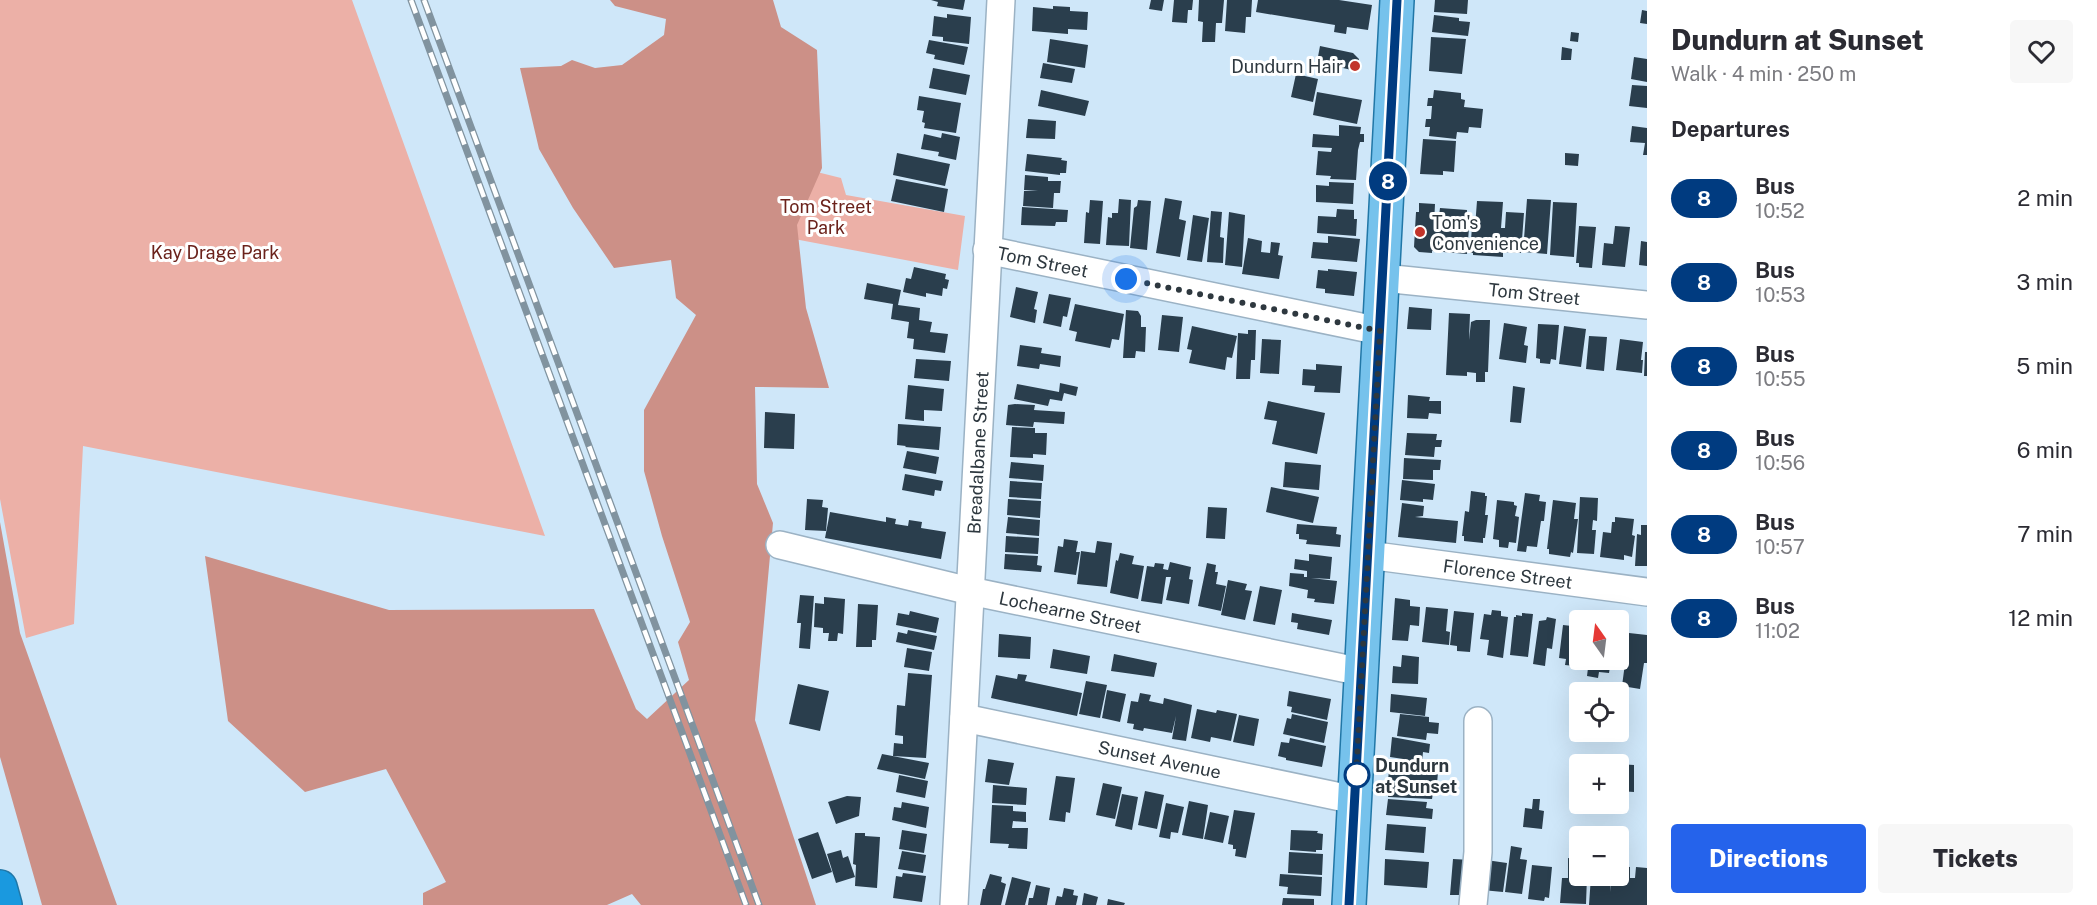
<!DOCTYPE html>
<meta charset="utf-8">
<style>
:root{--surface:#fff;--page:#f7f7f7;--text:#2b2b33;--muted:#7c7c81;--accent:#2563eb}
body{margin:0;font-family:"Public Sans",sans-serif;background:var(--page);color:var(--text);height:100vh;display:flex;flex-direction:column;font-size:22px;white-space:nowrap}
*{box-sizing:border-box;margin:0}
p{font-size:20px;color:var(--muted)}
.icon{flex:none;width:33px;height:33px;fill:none;stroke:currentColor;stroke-width:2;stroke-linecap:round;stroke-linejoin:round}
.map{position:relative;flex:1;overflow:hidden}
.panel{display:flex;flex-direction:column;background:var(--surface);width:450px}
.panel>*{flex:none}
.badge{padding:0 12px;border-radius:20px;font-size:21px;line-height:39px}
.needle{width:39px;rotate:346deg}
.fabs{position:absolute;left:1569px;top:610px;display:grid;gap:12px}
.fabs a{display:grid;place-items:center;width:60px;height:60px;border-radius:6px;background:var(--surface);box-shadow:0 6px 24px #0002;font-size:30px}
.you{position:absolute;width:30px;height:30px;margin:-15px;border:4px solid #fff;border-radius:50%;background:#1a73e8;box-shadow:0 0 0 9px #1a73e833}
.map>.badge{position:absolute;translate:-50% -50%;box-shadow:0 0 0 3px #fff}
h2{padding:0 24px;font-size:22px;line-height:54px}
.round{display:grid;place-items:center;flex:none;width:63px;height:63px;border-radius:6px;background:var(--page)}
.head{display:flex;align-items:center;justify-content:space-between;height:102px;padding:0 24px}
h1{font-size:28px;font-weight:800;line-height:45px}
.cta{display:flex;gap:12px;margin-top:auto;padding:12px 24px}
.cta a{flex:1;height:69px;border-radius:6px;background:var(--accent);color:#fff;font-size:24px;font-weight:800;line-height:69px;text-align:center}
.cta a+a{background:var(--page);color:var(--text)}
ul{padding:0;list-style:none}
li{display:flex;align-items:center;gap:18px;height:84px;padding:0 24px}
li div{flex:1}
li b{display:block;font-size:22px}
li em{font-style:normal}
li .badge{min-width:66px;font-weight:700;text-align:center}
main{display:flex;flex:1;min-height:0}
.map>svg:first-child{display:block}
.green{fill:#ecb0a7}
.forest{fill:#cc9087}
.building{fill:#2a3e4d}
.lines{fill:none;stroke-linecap:round;stroke-linejoin:round}
.minor-casing{stroke:#9bb2c4;stroke-width:30}
.major-casing{stroke:#2177a7;stroke-width:36}
.highway-casing{stroke:#2177a7;stroke-width:36}
.minor{stroke:#fff;stroke-width:27}
.major{stroke:#76c2ec;stroke-width:33}
.highway{stroke:#1a99df;stroke-width:33}
.rail-casing{stroke:#81939f;stroke-width:7}
.rail{stroke:#fff;stroke-width:4.5;stroke-dasharray:14;stroke-linecap:butt}
.line-casing{stroke:#fff;stroke-width:14}
.line{stroke:#003b80;stroke-width:9}
.walk{stroke:#2e383f;stroke-width:6;stroke-dasharray:0 10.8}
.poi-dot{fill:#c2342a;stroke:#fff;stroke-width:2}
.stop-dot{fill:#fff;stroke:#003b80;stroke-width:3}
.labels{text-anchor:middle;dominant-baseline:central;stroke-width:6;stroke-linejoin:round;paint-order:stroke}
.poi-label{font-size:18px;fill:#2e383f;stroke:#fff;text-anchor:end}
.park-label{font-size:18px;fill:#6b221b;stroke:#fff}
.street-label{font-size:18px;fill:#2e383f;stroke:#fff}
.stop-label{font-size:18px;font-weight:bold;fill:#2e383f;stroke:#fff;text-anchor:start}
</style>
<main>
<div class="map">
<svg width="1647" height="905" viewBox="0 0 1647 905">
<rect width="100%" height="100%" fill="#cfe7f9"/>
<!-- green -->
<path class="green" d="M0 0H352L545 536 83 446 74 624 26 638 0 499Z
M809 170 841 178 846 195 965 216 958 270 789 238Z"/>
<!-- forest -->
<path class="forest" d="M610 0H773L781 27 817 50 822 168 797 225 806 308 829 388 755 387 757 484 773 523 755 720 816 905H641L632 894 607 905H423V893L446 882 386 769 305 792 228 721 205 556 389 610 594 609 636 709 647 719 689 680 678 642 690 622 662 536 644 471V410L696 315 676 298 671 260 614 268 573 208 539 149 520 68 561 66 572 60 595 68 622 65 664 35 666 19 615 6Z
M0 522 20 633 117 905H42L0 757Z"/>
<!-- building -->
<path class="building" d="M931 0H965L963 10 937 6 938 2Z
M1151 0H1164L1162 11 1149 9Z
M1174 0H1193L1192 10H1188L1187 23 1172 22Z
M1199 0H1224L1222 23H1216L1215 42H1202L1203 22 1198 21Z
M1227 0H1252L1251 17H1246L1245 33 1225 31Z
M1258 0H1339L1372 5 1368 30 1347 27 1346 34 1334 32 1335 25 1256 12Z
M1435 0H1468L1467 14 1434 12Z
M1053 6 1070 7V11L1088 12 1087 30 1068 29V34L1032 31 1033 7 1053 9Z
M1642 10 1647 11V24L1640 23Z
M947 14 971 17 969 44 943 41V37L932 36 934 16 947 18Z
M1434 15 1459 18V21L1470 22 1468 36 1432 32Z
M1571 32 1579 33 1578 42 1570 41Z
M1431 37 1466 39 1462 74 1429 71Z
M1050 39 1088 45 1085 68 1047 62Z
M929 40 968 47 964 65 934 59 935 55 926 53Z
M1320 46 1353 53 1359 59 1356 71 1317 62Z
M1562 47 1572 49 1571 60H1561Z
M1634 57 1647 59V82L1631 79Z
M1043 63 1075 69 1072 83 1040 78Z
M933 68 970 75 966 95 929 88Z
M1296 74 1318 79 1313 102 1291 97Z
M1632 85 1647 86V108L1629 106Z
M1041 90 1089 101 1085 116 1038 106Z
M1434 90 1461 93V99L1465 100 1464 107 1483 109 1481 128 1469 127 1468 133 1457 132 1456 139 1429 136 1430 127H1425L1426 119H1431L1432 106H1427L1428 98H1433Z
M1317 92 1362 100 1357 124 1313 115Z
M919 96 961 103 956 133 924 128 925 123 922 122 924 111 917 110Z
M1028 119 1056 121 1055 139 1026 138Z
M1339 125 1361 127 1360 134H1364V142H1360L1358 150 1356 180 1330 179 1331 176 1316 175 1318 151 1331 152 1332 148 1312 147 1313 134 1339 136Z
M1632 126 1647 128V155H1643L1645 143 1630 142Z
M942 133 960 137 956 160 938 156 939 152 921 149 924 134 941 138Z
M1423 139 1456 141 1454 172 1443 171V175L1420 174Z
M897 153 950 164 945 186 893 175Z
M1565 153 1579 154 1578 166 1565 165Z
M1027 154 1062 158 1061 160 1067 161 1066 173H1060V175L1025 171Z
M1025 175 1048 177V181H1061L1060 193H1054L1053 208 1023 206 1024 191H1038L1024 190Z
M896 179 948 189 944 212 891 201Z
M1329 182 1354 183 1353 204 1316 202V185L1329 186Z
M1165 198 1182 201 1179 219 1186 221 1180 257 1156 253Z
M1119 199 1131 200 1129 246 1106 245 1108 217 1112 218V213H1118Z
M1527 199 1551 200 1547 254 1523 252Z
M1090 200 1103 201 1100 244 1084 243 1086 212 1089 213Z
M1138 200 1151 201 1147 250 1130 248 1134 208 1137 206Z
M1477 201 1503 202 1501 228H1505L1506 212 1524 213 1521 253 1503 252V257L1473 255V253H1470L1472 227H1475Z
M1553 202 1577 203 1574 257 1550 255Z
M1419 203 1435 204 1434 224H1438L1440 208 1467 210 1466 227 1469 228 1467 254 1432 251V253L1419 252 1414 247 1416 212H1419Z
M1022 207 1068 210 1067 222H1056L1055 226 1021 225Z
M1337 209 1354 210V219H1357L1356 236 1317 233 1318 216 1336 217Z
M1211 211 1222 212 1220 237 1224 238 1223 263 1207 262Z
M1229 212 1245 215 1242 267 1225 265Z
M1193 215 1209 218 1202 262 1187 260Z
M1579 226 1596 227 1592 268 1579 267V263H1576Z
M1615 226 1630 227 1625 267 1602 265 1604 243 1613 244Z
M1328 236 1360 239 1357 262 1311 258 1313 242 1328 243Z
M1248 238 1262 241 1261 252 1270 253 1271 242 1280 243 1278 255 1283 256 1279 279 1242 274Z
M1641 241 1647 242V266L1639 265Z
M914 267 946 274 945 279 949 280 947 289 943 288 942 296 926 293V297L903 292 906 278 911 279Z
M1328 269 1357 272 1354 296 1325 293V289L1316 288 1318 270 1328 271Z
M867 283 901 290 898 305 920 308 919 320 932 322 930 332 948 334 945 353 913 349 914 339 907 338 909 322 891 319 893 304 864 299Z
M1016 287 1038 292 1034 309 1037 310 1035 323 1010 317Z
M1049 294 1071 298 1067 317 1063 316 1061 327 1043 323Z
M1075 304 1124 314 1119 340 1112 339 1110 348 1075 341 1077 332 1069 330Z
M1409 307 1432 309 1431 330 1407 329Z
M1126 310 1138 311 1141 316V327H1146L1145 352 1136 351 1135 358H1123Z
M1449 313 1470 314 1469 340 1471 322 1476 320H1490L1488 372H1485V382H1476V373L1467 372V376L1446 375Z
M1162 315 1183 317 1179 352 1158 350Z
M1504 323 1527 327 1524 345 1528 346 1526 363 1499 359Z
M1538 324 1559 325 1556 360 1551 359 1550 364 1540 363V359L1536 358Z
M1192 326 1237 336 1232 358 1227 357 1225 370 1189 363 1192 350 1187 349Z
M1564 326 1586 329 1581 367 1559 364Z
M1248 330H1256L1255 360H1251L1250 379H1236L1238 333 1248 334Z
M1589 336 1607 337 1604 371 1586 369Z
M1262 339 1281 340 1279 374 1260 373Z
M1620 339 1643 342 1641 360H1643L1642 373 1616 370Z
M1020 345 1042 348 1041 353 1061 356 1060 367 1040 364 1039 369 1017 366Z
M1645 352H1647V376H1644Z
M916 359 951 361 949 381 914 378Z
M1316 364 1342 366 1340 393 1314 392 1315 386 1302 385 1303 369 1316 370Z
M1060 383 1078 387 1076 396 1064 393 1062 401 1050 399 1048 406 1014 399 1017 384 1059 392Z
M908 385 944 389 942 411 924 410V421L905 419Z
M1513 386 1525 388 1521 423 1510 422Z
M1408 395 1430 397 1429 401H1441V414L1429 413 1428 419 1407 418Z
M1268 401 1325 413 1317 454 1272 444 1277 421 1264 419Z
M1015 404 1035 405 1034 410 1065 412 1064 424 1034 422 1033 427 1006 425 1008 405Z
M765 412 795 414 794 449 764 448Z
M898 424 941 427 939 450 905 447 906 446 897 445Z
M1012 427 1035 428V433H1047L1046 455 1033 454V458L1010 457Z
M1407 433 1437 434 1436 440H1442L1441 447H1435L1434 457 1405 455Z
M907 451 939 457 936 474 903 468Z
M1404 458 1441 460 1440 470H1433V480L1403 479Z
M1011 462 1044 465 1043 481 1009 478Z
M1285 462 1321 465 1319 490 1283 487Z
M905 474 943 481 941 491 935 490 934 496 902 490Z
M1402 480 1435 484 1433 500 1423 499V502L1400 500Z
M1010 481 1042 483 1041 499 1009 497Z
M1271 487 1319 497 1313 523 1266 512Z
M1471 491 1485 493V496H1487L1485 515H1488L1485 538H1483V543L1464 541V536H1462L1465 511 1469 512Z
M1525 493 1540 495 1539 501 1546 502 1544 521H1541L1537 547 1527 546 1526 552 1517 551Z
M1580 497 1598 498 1597 521 1593 520 1592 530H1596L1594 554 1577 553Z
M807 499 823 500 822 507 828 508 826 531 805 530Z
M1008 499 1041 501 1040 518 1007 515Z
M1497 500 1514 502V505L1517 506 1515 516 1519 517 1516 543 1509 542 1508 548 1499 547V540L1493 539Z
M1553 500 1576 503 1574 519H1578L1573 553 1571 552 1570 557 1549 554V549H1547Z
M1402 503 1424 506 1423 516 1415 517 1458 521 1456 543 1398 537Z
M1208 507 1227 508 1225 539 1206 538Z
M830 512 886 522V517L896 519 895 524 908 526 909 520 922 522 921 528 946 532 941 559 825 538Z
M1008 517 1040 520 1039 536 1006 533Z
M1615 517 1634 519 1632 535 1635 536 1632 557 1624 555V560L1600 557 1603 532 1611 533 1612 522H1615Z
M1297 524 1337 527 1336 534 1341 535 1340 547 1306 544 1307 540 1299 539V534H1296Z
M1641 525H1647V566H1635L1637 534 1641 535Z
M1006 536 1039 538 1038 554 1005 552Z
M1064 539 1078 541 1076 552H1080L1076 575 1054 572 1058 546 1063 547Z
M1097 541 1112 543 1107 587 1077 584 1081 551 1095 553Z
M1120 553 1134 556 1132 564 1144 566 1138 599 1110 593 1116 560 1118 561Z
M1005 554 1038 556 1037 565 1042 566 1041 572 1004 569Z
M1309 554 1332 557 1330 579 1311 578 1337 581 1334 604 1314 602 1315 599 1307 598 1308 590 1289 586 1290 573 1304 574V577H1307V571L1294 569 1295 559 1309 561Z
M1170 562 1191 567 1189 579 1193 580 1189 604 1166 600 1171 577H1166L1162 604 1141 601 1147 566 1154 567 1155 563 1164 564 1163 569 1168 570Z
M1207 563 1216 565 1215 572H1218L1216 584 1226 586 1221 611 1198 606Z
M1228 580 1247 584 1245 590 1252 591 1245 620 1221 615Z
M1260 586 1282 590 1275 625 1253 621Z
M800 595 814 596 810 649 799 648 801 623H797Z
M824 597 845 599 843 634 838 633 837 641H828L829 633H823V628L814 627 815 603 824 604Z
M1395 598 1410 600V606L1420 607 1419 626 1410 625 1408 641 1392 640Z
M858 604 878 605 876 640H872V647H856Z
M1426 607 1448 609 1446 631 1450 632 1449 645 1422 642Z
M1492 610 1501 611V616L1508 617 1503 658 1487 655 1489 640 1480 639 1484 614 1491 615Z
M910 611 939 618 936 633 896 625 898 613 909 615Z
M1454 611 1474 613 1470 652 1457 651V646L1450 645Z
M1292 613 1332 620 1329 635 1297 629 1298 623 1291 622Z
M1522 613 1533 614 1528 657 1510 655 1514 617H1516V615L1522 616Z
M1547 617 1556 619 1552 649 1547 648 1545 666 1533 664 1539 621 1546 620Z
M1573 621 1580 622V660H1584L1583 667 1565 665 1566 659 1559 658 1563 625 1572 626Z
M908 630 937 636 934 650 896 642 898 632 907 634Z
M1629 633 1647 635V663H1644L1640 689 1622 686Z
M999 634 1031 637 1030 659 998 657Z
M907 648 932 652 929 671 904 667Z
M1053 649 1090 656 1087 674 1050 668Z
M1114 654 1157 663 1154 677 1111 671Z
M1402 655 1419 657 1418 684 1392 683 1393 666 1401 667Z
M1589 660H1611L1609 673 1599 672 1598 678 1587 676Z
M908 673 932 675 926 758 893 756 894 743 903 744V736L895 735 897 705 905 706Z
M1018 674 1027 675 1025 681 1082 693 1077 716 991 698 996 675 1017 679Z
M1086 681 1107 685 1100 718 1079 714Z
M798 684 829 691 820 731 789 724Z
M1107 690 1126 694 1120 722 1102 718Z
M1289 691 1331 699 1327 720 1291 712 1292 707 1287 706Z
M1140 693 1151 695 1149 701 1163 704 1164 698 1192 705 1186 741 1172 739 1176 716 1172 733 1144 728 1143 731 1133 729 1134 724 1127 723 1131 701 1138 702Z
M1391 694 1427 698 1425 716 1390 712Z
M1197 709 1216 713 1217 710 1237 714 1231 741 1211 737 1210 742 1191 738Z
M1292 714 1328 722 1324 743 1283 734 1287 718 1291 719Z
M1400 714 1429 717V722L1439 723 1438 734 1427 733 1426 740 1397 736Z
M1239 715 1259 719 1254 746 1233 742Z
M1392 737 1430 744 1429 753 1423 752 1422 762 1431 763 1430 771 1438 772 1437 784 1428 783V785L1388 780 1390 762H1397V759L1410 760 1390 757Z
M1290 738 1326 746 1322 767 1286 760V758L1278 756 1281 742 1289 743Z
M882 754 929 763 925 779 877 769Z
M988 759 1014 763 1009 785 985 782Z
M1618 764 1634 765V792L1618 791Z
M899 775 928 781 925 798 896 792Z
M1056 776 1075 778 1070 813 1066 812 1065 822 1049 820Z
M1389 782 1428 786V792L1433 793 1432 799 1388 797Z
M1103 783 1122 787 1115 819 1096 815Z
M993 785 1027 788 1026 805 992 803Z
M1145 791 1164 795 1157 829 1138 825Z
M1122 794 1138 797 1132 830 1115 826Z
M847 796 861 797 859 816 836 824 828 802Z
M1388 799 1427 802 1426 808 1433 809 1432 819 1386 815Z
M1533 799H1540L1539 810 1544 811 1542 829 1523 827 1525 808 1532 809Z
M1189 801 1208 805 1203 839 1182 835Z
M902 802 929 807 926 828 892 820 894 807 901 808Z
M1166 803 1184 807 1178 833 1171 832 1170 839 1159 837Z
M992 805 1013 806V811L1026 812V822L1013 821 1012 828H1028L1027 849 1008 848 1009 844 990 843Z
M1234 810 1255 813 1246 858 1235 856 1236 849H1233V845L1228 844Z
M1210 812 1229 816 1223 843 1204 839Z
M1387 824 1426 827 1424 853 1385 850Z
M902 830 927 834 924 853 899 849Z
M1291 830 1318 831 1317 833 1323 834 1322 850H1316V852L1290 850Z
M818 832 832 872 812 879 798 839Z
M855 833H865V836L880 837 877 888 855 886 856 865 853 864Z
M1511 846 1522 848 1520 859 1527 860 1522 894 1505 892Z
M841 850 843 858 848 856 855 877 836 883 827 854Z
M902 851 926 855 923 873 898 869Z
M1289 852 1323 854 1322 875 1288 873Z
M1576 856H1580V876H1587L1586 904 1560 903 1562 878H1568V858L1576 859Z
M1385 859 1429 862 1427 888 1384 885Z
M1453 859 1471 860 1469 891H1460V895H1450Z
M1486 860 1507 863 1503 892 1482 890Z
M1532 865 1552 867 1549 898 1545 897 1544 901 1528 899Z
M1618 866 1630 867V878H1635L1636 867 1647 868V905H1589L1591 876 1610 877V892L1611 876H1618Z
M903 873 926 876 922 902 893 898 896 876 902 877Z
M990 874 1002 877 1001 882 1006 884 1001 905H980L983 889H985Z
M1280 874 1322 877 1321 896 1287 894 1288 887 1279 886Z
M1012 877 1031 882 1025 905H1005Z
M1036 885 1050 888 1047 905H1028L1029 898H1033Z
M1064 888 1074 890 1073 895 1078 896 1076 905H1055L1057 896 1062 897Z
M1084 893 1098 897 1096 905H1082Z
M1283 898 1314 899V905H1282Z
M1108 899 1125 903 1124 905H1107Z"/>
<g class="lines">
<defs>
<g id="minor">
<path id="s1" d="M987 250 1380 331"/>
<path id="s2" d="M1383 278 1647 305"/>
<path id="s3" d="M780 545 970 591 1362 672"/>
<path id="s4" d="M1368 555 1647 592"/>
<path id="s5" d="M964 718 1355 800"/>
<path id="s6" d="M954 905 1001 0"/>
<path d="M1473 905 1478 852V721"/>
</g>
<path id="major" d="M1349 905 1397 0"/>
<path id="highway" d="M0 887 5 905"/>
</defs>
<!-- minor casing -->
<use href="#minor" class="minor-casing"/>
<!-- major casing -->
<use href="#major" class="major-casing"/>
<!-- highway casing -->
<use href="#highway" class="highway-casing"/>
<!-- minor -->
<use href="#minor" class="minor"/>
<!-- major -->
<use href="#major" class="major"/>
<!-- highway -->
<use href="#highway" class="highway"/>
<defs>
<path id="rail" d="M411 0 746 905
M424 0 759 905"/>
</defs>
<!-- rail casing -->
<use href="#rail" class="rail-casing"/>
<!-- rail -->
<use href="#rail" class="rail"/>
</g>
<g class="lines">
<defs>
<path id="line" d="M1349 905 1397 0"/>
</defs>
<!-- line casing -->
<use href="#line" class="line-casing"/>
<!-- line -->
<use href="#line" class="line"/>
<!-- walk -->
<path class="walk" d="M1126 279 1380 331 1356 779 1357 775"/>
</g>
<!-- markers -->
<g class="poi-dot">
<circle cx="1355" cy="66" r="6"/>
<circle cx="1420" cy="232" r="6"/>
</g>
<circle class="stop-dot" cx="1357" cy="775" r="12"/>
<g class="labels">
<!-- poi labels -->
<g class="poi-label">
<text x="1343" y="66">Dundurn Hair</text>
<text x="1432" y="222" text-anchor="start">Tom's<tspan x="1432" dy="21">Convenience</tspan></text>
</g>
<!-- park labels -->
<g class="park-label">
<text x="826" y="206">Tom Street<tspan x="826" dy="21">Park</tspan></text>
<text x="215" y="252">Kay Drage Park</text>
</g>
<!-- street labels -->
<g class="street-label">
<text stroke="none"><textPath href="#s1" startOffset="57">Tom Street</textPath></text>
<text stroke="none"><textPath href="#s2" startOffset="152">Tom Street</textPath></text>
<text stroke="none"><textPath href="#s6" startOffset="453">Breadalbane Street</textPath></text>
<text stroke="none"><textPath href="#s4" startOffset="141">Florence Street</textPath></text>
<text stroke="none"><textPath href="#s3" startOffset="298">Lochearne Street</textPath></text>
<text stroke="none"><textPath href="#s5" startOffset="200">Sunset Avenue</textPath></text>
</g>
<!-- stop labels -->
<g class="stop-label">
<text x="1375" y="765">Dundurn<tspan x="1375" dy="21">at Sunset</tspan></text>
</g>
</g>
</svg>
<div class="fabs">
<a><svg class="needle" viewBox="-14 -14 28 28"><path d="M0-13l5 13h-10z" fill="#e53935"/><path d="M0 13l5-13h-10z" fill="#7c7c81"/></svg></a>
<a><svg class="icon" aria-label="locate" viewBox="0 0 24 24"><circle cx="12" cy="12" r="6"/><path d="M12 2v4M12 18v4M2 12h4M18 12h4"/></svg></a>
<a>+</a>
<a>−</a>
</div>
<div class="you" style="left:1126px;top:279px"></div>
<b class="badge" style="left:1388px;top:181px;background:#003b80;color:#fff">8</b>
</div>
<section class="panel">
<div class="head"><div><h1>Dundurn at Sunset</h1><p>Walk · 4 min · 250 m</p></div><a class="round"><svg class="icon" aria-label="heart" viewBox="0 0 24 24"><path d="M12 20l-8-8c-3-5 5-10 8-4 3-6 11-1 8 4z"/></svg></a></div>
<h2>Departures</h2>
<ul>
<li><span class="badge" style="background:#003b80;color:#fff">8</span><div><b>Bus</b><p>10:52</p></div><em>2 min</em></li>
<li><span class="badge" style="background:#003b80;color:#fff">8</span><div><b>Bus</b><p>10:53</p></div><em>3 min</em></li>
<li><span class="badge" style="background:#003b80;color:#fff">8</span><div><b>Bus</b><p>10:55</p></div><em>5 min</em></li>
<li><span class="badge" style="background:#003b80;color:#fff">8</span><div><b>Bus</b><p>10:56</p></div><em>6 min</em></li>
<li><span class="badge" style="background:#003b80;color:#fff">8</span><div><b>Bus</b><p>10:57</p></div><em>7 min</em></li>
<li><span class="badge" style="background:#003b80;color:#fff">8</span><div><b>Bus</b><p>11:02</p></div><em>12 min</em></li>
</ul>
<div class="cta"><a>Directions</a><a>Tickets</a></div>
</section>
</main>
